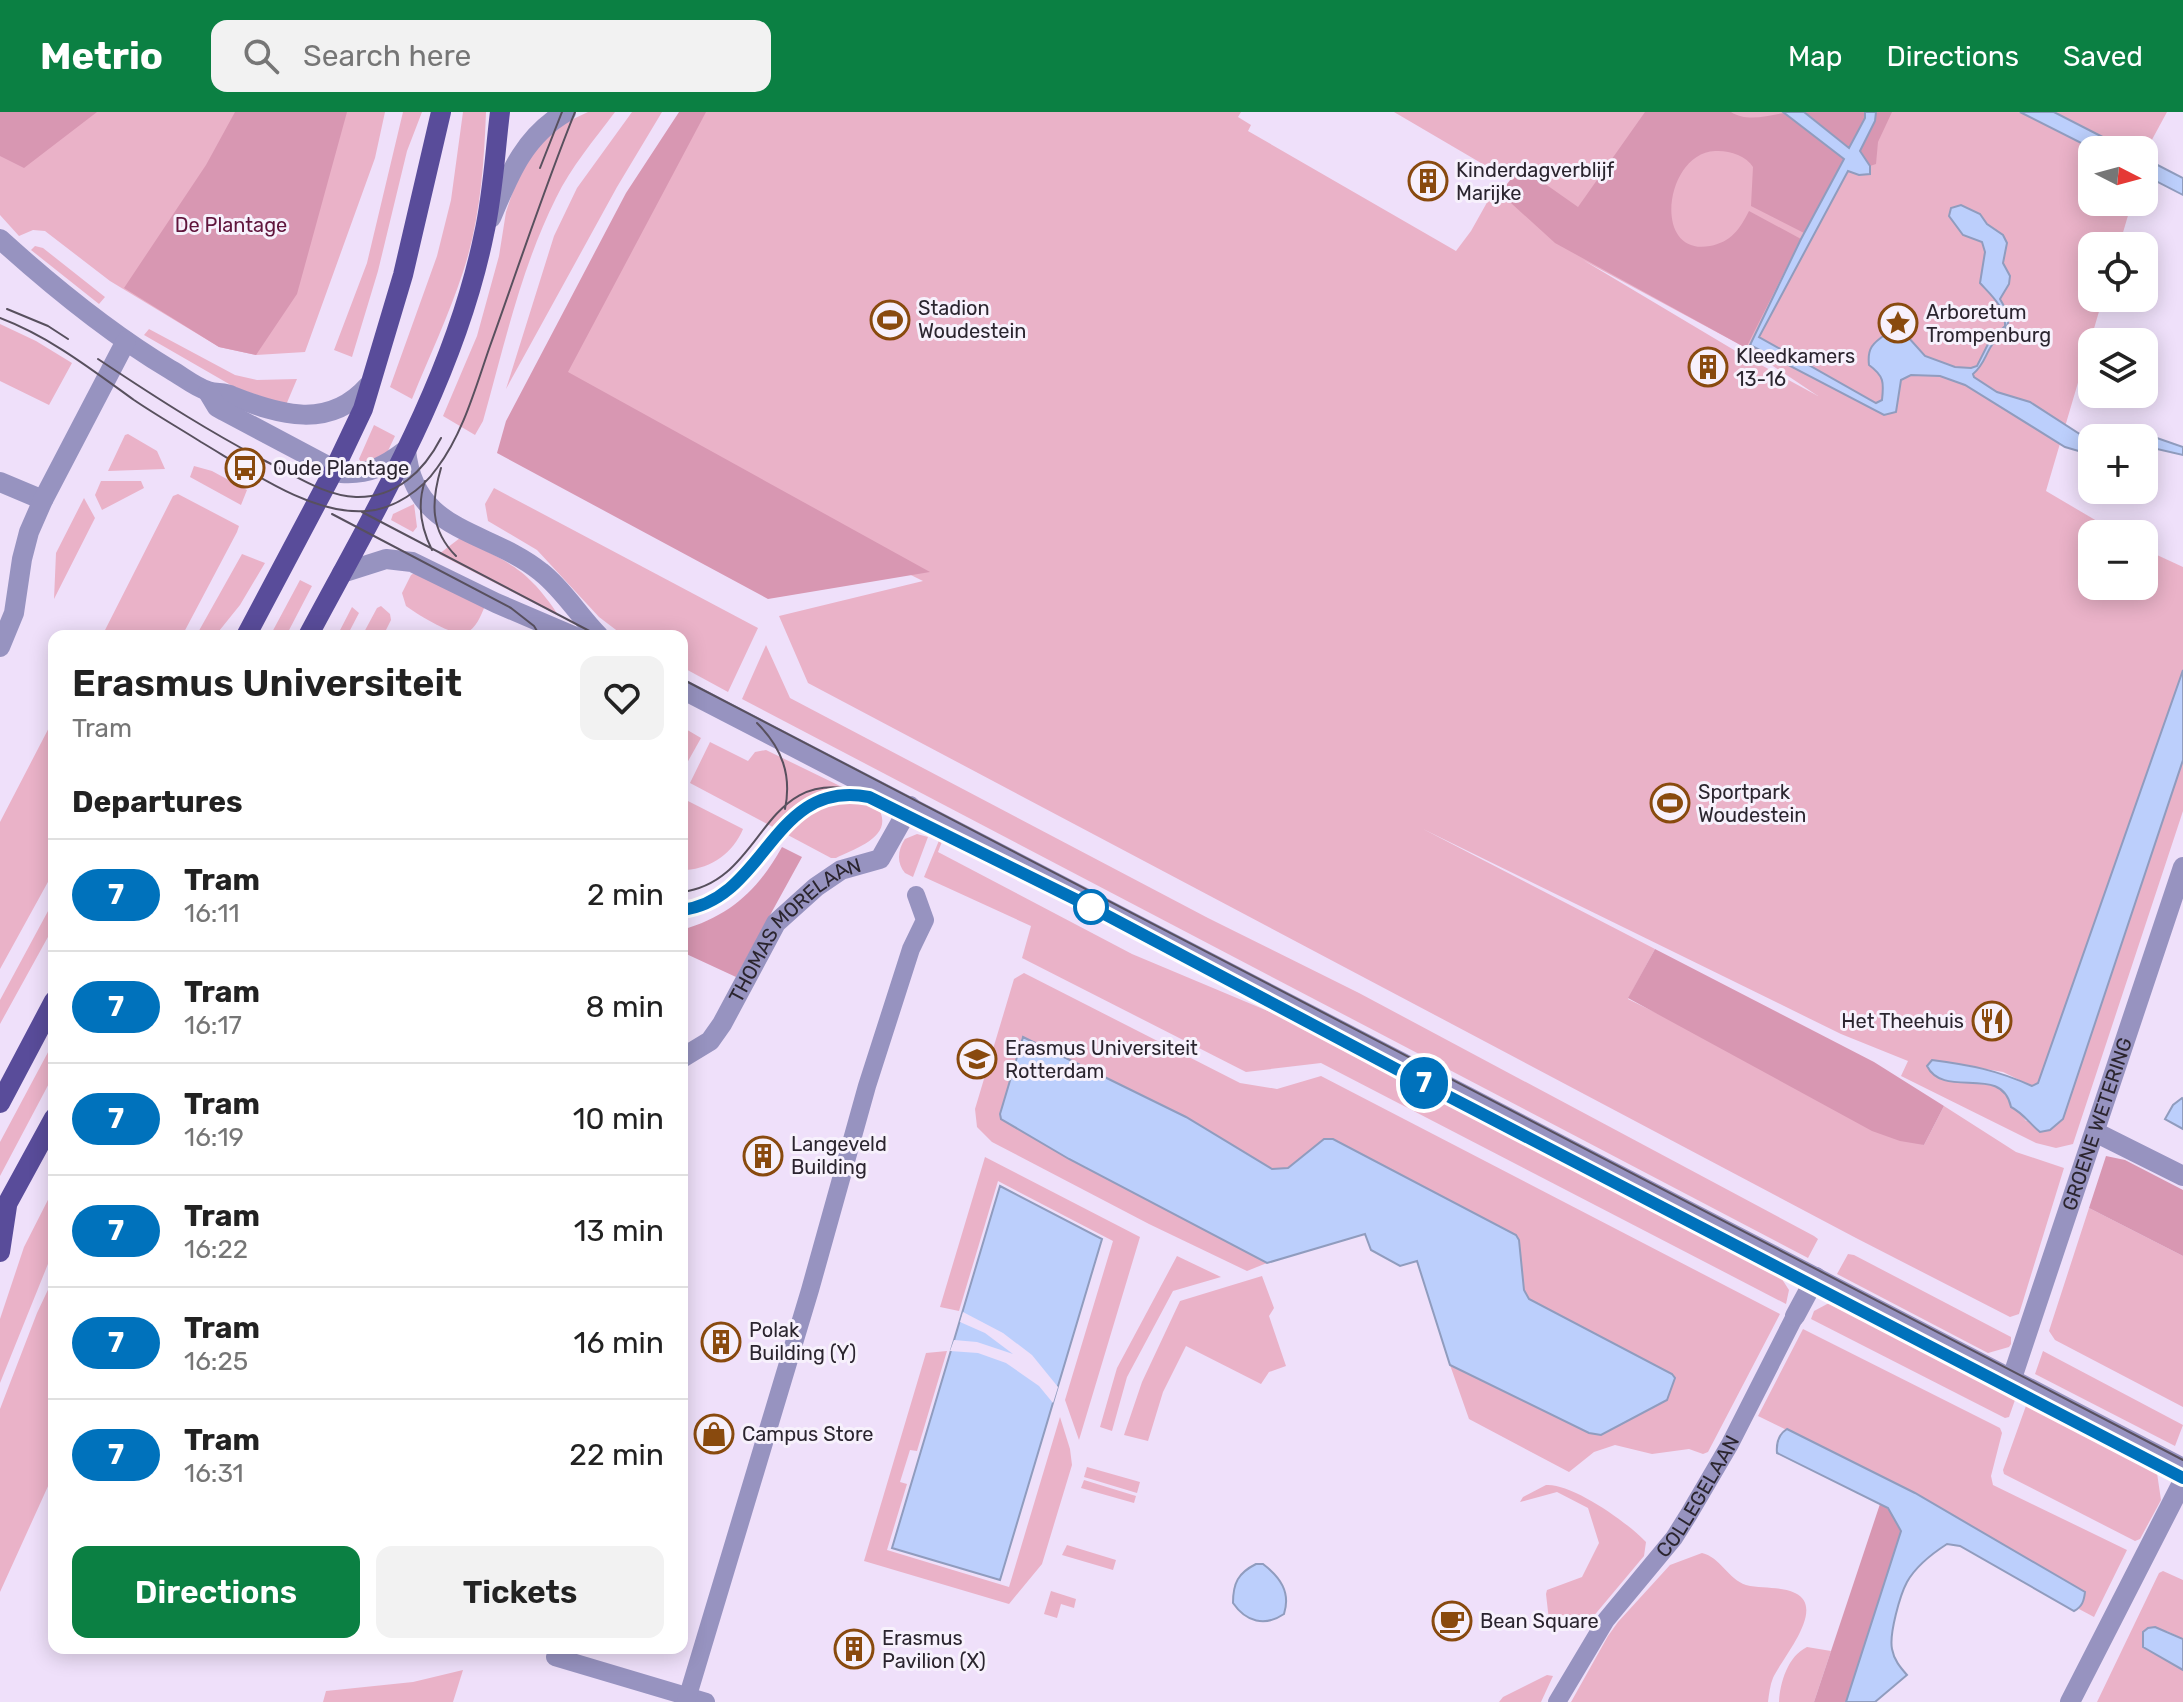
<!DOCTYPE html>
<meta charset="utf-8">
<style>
:root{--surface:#fff;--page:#f2f2f2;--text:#222;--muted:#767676;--line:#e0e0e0;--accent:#0b8043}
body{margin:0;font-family:Rubik,sans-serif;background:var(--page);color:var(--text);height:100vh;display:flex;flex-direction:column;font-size:30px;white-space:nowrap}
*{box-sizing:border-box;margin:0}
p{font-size:26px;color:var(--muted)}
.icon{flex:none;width:44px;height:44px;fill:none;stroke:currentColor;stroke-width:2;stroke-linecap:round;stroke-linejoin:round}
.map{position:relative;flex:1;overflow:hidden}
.details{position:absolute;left:48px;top:518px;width:640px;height:1024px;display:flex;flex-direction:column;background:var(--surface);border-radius:16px;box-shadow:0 4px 20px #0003}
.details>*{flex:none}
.badge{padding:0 16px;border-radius:26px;font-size:28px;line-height:52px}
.needle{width:52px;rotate:96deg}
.controls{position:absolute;left:2078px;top:24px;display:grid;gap:16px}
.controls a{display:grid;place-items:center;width:80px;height:80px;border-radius:16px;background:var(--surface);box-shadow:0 4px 20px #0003;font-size:40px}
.map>.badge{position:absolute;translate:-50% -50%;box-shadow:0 0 0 4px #fff}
h2{padding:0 24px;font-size:30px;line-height:72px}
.round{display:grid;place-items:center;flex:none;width:84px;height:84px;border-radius:16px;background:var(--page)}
.overview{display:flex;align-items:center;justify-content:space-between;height:136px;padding:0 24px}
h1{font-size:38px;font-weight:600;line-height:60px}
.cta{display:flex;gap:16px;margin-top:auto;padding:16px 24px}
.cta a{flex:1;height:92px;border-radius:16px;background:var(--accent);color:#fff;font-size:32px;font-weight:600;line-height:92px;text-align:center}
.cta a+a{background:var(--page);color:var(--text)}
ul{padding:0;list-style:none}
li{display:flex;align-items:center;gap:24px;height:112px;padding:0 24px;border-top:2px solid var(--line)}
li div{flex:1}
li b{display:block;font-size:30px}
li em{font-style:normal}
li .badge{min-width:88px;font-weight:700;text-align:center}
header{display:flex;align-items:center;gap:48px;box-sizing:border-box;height:112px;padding:0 40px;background:var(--accent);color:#fff}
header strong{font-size:38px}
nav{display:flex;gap:44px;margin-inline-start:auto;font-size:28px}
.search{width:560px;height:72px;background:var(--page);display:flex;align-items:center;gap:20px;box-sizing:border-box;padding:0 28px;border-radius:16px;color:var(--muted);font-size:30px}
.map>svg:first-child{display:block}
.green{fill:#eab2c8;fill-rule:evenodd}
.forest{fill:#d897b2}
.water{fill:#bccffc;stroke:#909cbe;stroke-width:2}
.pier{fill:#efe0fa}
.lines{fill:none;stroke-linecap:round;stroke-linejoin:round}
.pedestrian{stroke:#9793c0;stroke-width:18}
.minor{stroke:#9793c0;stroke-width:20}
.tertiary{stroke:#9793c0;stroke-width:20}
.primary{stroke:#594c9a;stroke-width:20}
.tram{stroke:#58505e;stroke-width:2}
.line-casing{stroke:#fff;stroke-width:18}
.line{stroke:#0072bc;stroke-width:12}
.stop-dot{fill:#fff;stroke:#0072bc;stroke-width:4}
.labels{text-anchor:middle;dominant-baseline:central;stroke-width:6;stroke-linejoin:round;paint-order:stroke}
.poi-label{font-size:20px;fill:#2b252f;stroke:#f7f1fc;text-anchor:start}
.park-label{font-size:20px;fill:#60153c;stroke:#f7f1fc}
.street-label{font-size:20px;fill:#2b252f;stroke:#f7f1fc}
</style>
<header>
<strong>Metrio</strong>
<div class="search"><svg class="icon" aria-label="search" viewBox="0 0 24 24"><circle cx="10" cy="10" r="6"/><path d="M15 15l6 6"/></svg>Search here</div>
<nav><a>Map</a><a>Directions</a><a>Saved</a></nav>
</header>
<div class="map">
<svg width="2183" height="1590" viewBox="0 0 2183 1590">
<rect width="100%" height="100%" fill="#efe0fa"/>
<!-- green -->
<path class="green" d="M0 0H385L375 46 305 240 256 243 219 235 110 169 45 119 33 118 19 124 0 103Z
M403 0H422L407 39 378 159 352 245 334 238 367 151Z
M463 0H486C484 53 480 109 463 160 449 203 429 245 412 287L390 275 437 144 451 88Z
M588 0H615C594 28 571 55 556 86 521 156 504 234 483 309L475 323 443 304 477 224 499 144 506 100 522 52 552 17Z
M632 0H662L617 75 506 277 554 124 577 76Z
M691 0H1241L1238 5 1251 13 1248 19 1456 139 1471 119 1494 78 1500 81 1510 68 1394 0H2167L2148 35 2144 49V38H2092V90H2132L2119 134H2092V186H2103L2046 379 2119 422H2092V474H2144V437L2183 455V558L2038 972 2032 974 2003 960 1932 948 1970 970 1987 971 1999 976 2006 980 2026 1009 2063 1007 2183 648V699L2073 1032 2056 1036 2036 1031 1901 964 1908 949 1841 922 1423 717 1655 837 1628 887 1924 1033 1944 994 2016 1040 2064 1056 2019 1202 2010 1205 1856 1126 808 571 779 504 923 469 542 281ZM1583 148 1746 236 1818 284 1739 241Z
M35 134 43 136 105 185 99 192 31 138Z
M0 212 36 229 72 251 49 293 0 269Z
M149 217 235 263 257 268 297 267 286 293 236 276 144 223Z
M374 313 395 324 387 341 367 350H361L359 347Z
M128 322 157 339 165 357 108 359 125 323Z
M194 354 212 359 247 378 241 393 190 365Z
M101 369H141L144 376 102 398 95 383Z
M494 376 758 516 728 580 682 555V524H624L599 505 537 438 488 409 485 392Z
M178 382 239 414 237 420 182 524H102L173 384Z
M84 386 95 406 54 487 56 441Z
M414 392 417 415 413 420 391 408 393 402Z
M460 426C510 451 527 456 559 504L439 442Z
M242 442 265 451 240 493 215 524H196Z
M416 460 485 494C481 503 476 517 466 521 455 526 417 502 406 494L402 481 411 463Z
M300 468 312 474 286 524H270Z
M381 494 390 502 391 508 383 524H362L377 496Z
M352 495 359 501 347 524H337Z
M766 533 790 586 1208 806 1359 881 1814 1124 1818 1127 1808 1146 742 587Z
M54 606V759L0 857V710Z
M682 607 686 611 684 616 701 626 682 660Z
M710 630 748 649 755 640 766 638 875 691C899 723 858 735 836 746H831L690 671Z
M686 688 743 717C733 741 712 756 686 758H682V695Z
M917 722 928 725 913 765 905 761C896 751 898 737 905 727Z
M940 726 943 727 938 740 1132 842 1308 916 1778 1161 1789 1178 1786 1192 1321 951 1246 960 1022 846 1031 814 924 765Z
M54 788V814L0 912V888Z
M1024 861 1240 971 1277 977 1321 964 1780 1202 1708 1340 1703 1342 1689 1337 1652 1342 1615 1333 1594 1340 1569 1360 1469 1307 1450 1253 1589 1321 1672 1262 1529 1187 1524 1178 1519 1128 1516 1123 1333 1027H1324L1288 1057H1273L1186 1005 1022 925 1000 1002 1069 1047 1267 1151 1247 1159 1149 1112 992 1030 977 1015 975 997 1014 867Z
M54 929V962L0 1064V1030Z
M985 1045 1140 1125 1079 1328 1065 1288 1113 1129 998 1069 959 1199 940 1195Z
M54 1076V1137L0 1271V1207L24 1135Z
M2089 1096 2183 1144V1295L2055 1228 2049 1219Z
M1848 1142 1854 1143 2011 1225V1232L2009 1235 1988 1241 1837 1162Z
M1177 1144 1221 1165 1173 1179 1127 1265 1112 1319 1100 1315 1117 1256Z
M1262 1164 1274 1196 1269 1204 1286 1254 1269 1260 1261 1272 1186 1234 1163 1280 1148 1329 1124 1323 1142 1270 1180 1189Z
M54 1165V1361L0 1480V1297L37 1201Z
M1829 1191 2013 1285 2015 1288 2009 1305 2005 1306 1811 1207 1814 1199Z
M1803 1217 2000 1316 2002 1321 1991 1364 1993 1373 2127 1438 2094 1505 2079 1497 2084 1488V1480L1915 1381 1758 1304Z
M947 1239 917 1339 910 1338 900 1370 907 1372 887 1438 1009 1475 1060 1305 1070 1337 1072 1353 1042 1452 1009 1492 864 1449 926 1241Z
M2043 1239 2183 1313 2175 1334 2035 1262Z
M2027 1291 2157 1361 2161 1388 2140 1427 2135 1429 2004 1362 2003 1358Z
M1087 1355 1140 1370 1137 1381 1084 1365Z
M1084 1368 1136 1384 1134 1391 1081 1376Z
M1546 1373C1572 1371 1627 1410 1646 1430L1644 1444 1587 1512 1577 1517H1550L1546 1482 1547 1478 1582 1465 1599 1431 1588 1396 1557 1380 1520 1390 1523 1385Z
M1067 1433 1116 1448 1113 1458 1062 1443Z
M1702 1441C1720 1445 1728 1467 1746 1473 1762 1477 1780 1474 1795 1481 1827 1496 1782 1546 1773 1566 1770 1573 1769 1582 1768 1590H1571L1608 1524 1618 1510 1670 1453Z
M2163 1459 2183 1468V1527L2167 1519 2144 1535 2183 1558V1590H2097L2159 1461Z
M1051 1479 1076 1487 1074 1496 1061 1492 1057 1506 1044 1502Z
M1807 1535 1831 1539 1814 1590H1779C1780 1570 1788 1544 1807 1535Z
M463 1558 453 1590H323L326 1579 413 1570Z
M1547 1563 1553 1564 1541 1590H1499L1503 1585Z"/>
<!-- forest -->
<path class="forest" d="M0 0H97L24 56 0 44Z
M235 0H347L297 182 256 243 219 235 124 176 206 53Z
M679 0H706L568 260 930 460 768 487 497 341 506 309 626 81Z
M1645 0H1731C1746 10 1767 4 1784 1L1844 47 1804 121 1751 94 1753 55C1746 43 1728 38 1715 39 1665 41 1651 145 1710 134 1731 130 1740 117 1749 99L1801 127 1746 236 1555 131 1500 81 1521 55 1578 95Z
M1804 0H1865V6L1850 36Z
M1876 0H1892L1878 30 1876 52 1870 54 1860 40 1875 9Z
M782 735 802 745 736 865 682 840V818C730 804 758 778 782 735Z
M1655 837 1874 950 1944 994 1924 1033 1900 1029 1872 1019 1628 886Z
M2106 1044 2125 1048 2183 1078V1144L2089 1096Z
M1880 1392C1893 1398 1896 1407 1901 1419L1846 1590H1814Z"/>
<!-- water -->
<path class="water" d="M1783 0H1804L1849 36 1865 6V0H1876L1875 9 1860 39 1870 54V62L1859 63 1848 59 1759 225 1876 291 1882 288C1884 270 1884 264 1869 253 1867 236 1873 231 1886 222L1908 225 1925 244 1955 255 1971 256 1977 254 1989 230 2005 214C2006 196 1992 184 1980 171L1985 140 1982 130 1963 123 1949 104 1951 96 1961 93 1980 102 1987 112 2003 123 2007 131 2003 151 2010 164 2009 172 2000 187 2009 203C2009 219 2000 221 1992 233 1985 243 1984 253 1973 262L1974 265 1997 280 2030 290 2092 330V343L2065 335 1965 273 1940 264 1911 263 1901 268 1896 300 1884 303 1750 233 1801 127 1844 47Z
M2020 0H2054L2128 38H2095Z
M2144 46 2183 66V83L2144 63Z
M2154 325 2183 335V343L2144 334V326Z
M2183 558V648L2063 1007 2050 1018 2040 1020C2030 1012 2023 1001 2011 995 2002 951 1944 988 1927 954L1932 948C1970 953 1997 958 2032 974L2038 971Z
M1023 925 1186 1005 1272 1057 1288 1056 1324 1027H1333L1516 1123 1519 1128 1524 1178 1529 1187 1672 1262 1675 1266 1667 1288 1601 1323 1589 1321 1450 1253 1417 1149 1400 1154 1371 1138 1365 1122 1267 1151 1069 1047 1001 1007 1000 1002Z
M2182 986 2183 987V1017L2165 1007 2173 993Z
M1000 1074 1102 1127 1000 1468 892 1436Z
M1787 1317 1915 1381 2085 1480C2084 1489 2082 1495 2074 1499L1960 1434 1947 1432C1933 1441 1916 1454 1907 1470 1900 1483 1889 1522 1892 1537 1894 1548 1900 1555 1907 1563L1875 1590H1846L1901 1419 1888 1396 1777 1341C1776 1330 1779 1322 1787 1317Z
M1256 1452H1263C1280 1465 1291 1480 1284 1502 1265 1515 1246 1510 1233 1491 1233 1471 1238 1461 1256 1452Z
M2155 1515 2183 1527V1558L2143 1535V1520L2148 1516Z"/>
<!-- pier -->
<path class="pier" d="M963 1200 1003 1221 1032 1243 1058 1275 1053 1291 1039 1274 1006 1251 978 1241 950 1239 954 1228 977 1230 1013 1242 985 1221 960 1210Z"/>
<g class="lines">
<!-- pedestrian -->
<g class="pedestrian">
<path d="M555 1545 706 1590"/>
<path d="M686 1590 810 1178 867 974 911 837 925 808 916 783"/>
<path id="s1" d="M1557 1590 1606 1508 1674 1426 1689 1402 1730 1332 1795 1204"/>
</g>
<!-- minor -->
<g class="minor">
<path d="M0 127C53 175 109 221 171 258 182 264 195 275 208 279 216 282 224 280 232 284 280 303 329 318 368 274"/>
<path d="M208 280 217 295 224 299 341 361C369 363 385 354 406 338"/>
<path d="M406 338C414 422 488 417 541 460 563 477 579 504 599 524"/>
<path d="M0 370 43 388"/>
<path d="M342 461 386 447 412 450 496 491 573 524"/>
<path d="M0 535 14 501 22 447 29 420 43 388 126 229"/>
<path d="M682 577 2183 1356"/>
<path id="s2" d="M682 946 710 929 722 912 776 811 816 775 841 758 880 747 910 694"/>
<path d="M2095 1020 2183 1064"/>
<path d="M1795 1204 1816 1165"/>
<path id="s3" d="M2012 1266 2183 755"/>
<path d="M2070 1590 2183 1369"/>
</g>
<!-- tertiary -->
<path class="tertiary" d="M491 106C509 63 524 24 566 0"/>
<!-- primary -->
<path class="primary" d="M246 524 334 358 363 297 403 163 441 0
M308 524C376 397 455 265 484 122 493 82 495 40 500 0
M0 991 54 889
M0 1105 54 1006
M0 1140 7 1094"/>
<!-- tram -->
<path class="tram" d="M540 56 562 0
M7 197 48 214 68 227
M0 206C50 225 91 257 134 288 156 303 179 316 201 330 247 357 312 404 367 399 394 397 422 378 437 356 463 322 476 274 490 234 518 156 544 77 575 0
M98 247C158 287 217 325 281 357 304 369 329 384 356 385 396 386 424 359 441 326
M441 356C431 390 430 418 456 444
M425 369C417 392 421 416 432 438
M362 400 599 524
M332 402 511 496 534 514 540 524
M682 567 2183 1348
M757 611C782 636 792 663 785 697
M682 780C769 769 759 645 870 682L1091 795 1417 968 2183 1366
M682 798C737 791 756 740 792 705 806 692 823 686 842 682"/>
</g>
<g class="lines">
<defs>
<path id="line" d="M682 798C767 787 772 666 869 685L1091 795 1417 968 2183 1366"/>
</defs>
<!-- line casing -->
<use href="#line" class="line-casing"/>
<!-- line -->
<use href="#line" class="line"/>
</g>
<!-- icons -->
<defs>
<symbol id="building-ring" viewBox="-11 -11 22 22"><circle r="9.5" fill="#f7f1fc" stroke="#894a0e" stroke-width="1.5"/><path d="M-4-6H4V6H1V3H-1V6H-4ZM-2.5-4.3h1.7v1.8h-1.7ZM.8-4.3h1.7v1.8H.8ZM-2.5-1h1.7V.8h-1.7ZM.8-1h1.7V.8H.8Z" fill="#894a0e"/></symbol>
<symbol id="stadium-ring" viewBox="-11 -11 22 22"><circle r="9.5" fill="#f7f1fc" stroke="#894a0e" stroke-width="1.5"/><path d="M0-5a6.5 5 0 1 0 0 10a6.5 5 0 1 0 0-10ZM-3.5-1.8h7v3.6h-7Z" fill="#894a0e"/></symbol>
<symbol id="sight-ring" viewBox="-11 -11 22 22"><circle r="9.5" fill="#f7f1fc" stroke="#894a0e" stroke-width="1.5"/><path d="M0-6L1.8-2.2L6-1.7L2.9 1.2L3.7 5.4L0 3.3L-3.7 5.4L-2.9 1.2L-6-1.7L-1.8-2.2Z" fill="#894a0e"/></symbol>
<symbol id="bus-ring" viewBox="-11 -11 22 22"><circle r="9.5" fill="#f7f1fc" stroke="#894a0e" stroke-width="1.5"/><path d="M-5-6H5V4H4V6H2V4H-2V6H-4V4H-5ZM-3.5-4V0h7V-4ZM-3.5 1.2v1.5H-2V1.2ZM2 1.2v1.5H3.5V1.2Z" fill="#894a0e"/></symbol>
<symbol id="restaurant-ring" viewBox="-11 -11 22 22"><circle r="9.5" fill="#f7f1fc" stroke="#894a0e" stroke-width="1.5"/><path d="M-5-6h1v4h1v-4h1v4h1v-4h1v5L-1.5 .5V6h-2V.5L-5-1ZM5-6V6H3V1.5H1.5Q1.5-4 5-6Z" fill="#894a0e"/></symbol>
<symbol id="university-ring" viewBox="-11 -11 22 22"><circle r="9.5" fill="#f7f1fc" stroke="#894a0e" stroke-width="1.5"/><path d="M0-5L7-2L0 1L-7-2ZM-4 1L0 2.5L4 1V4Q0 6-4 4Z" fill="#894a0e"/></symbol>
<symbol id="shop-ring" viewBox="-11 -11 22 22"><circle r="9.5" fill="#f7f1fc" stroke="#894a0e" stroke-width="1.5"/><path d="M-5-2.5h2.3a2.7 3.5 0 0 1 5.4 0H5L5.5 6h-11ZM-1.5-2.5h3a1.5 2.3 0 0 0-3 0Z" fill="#894a0e"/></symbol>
<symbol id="cafe-ring" viewBox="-11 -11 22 22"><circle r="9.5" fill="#f7f1fc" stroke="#894a0e" stroke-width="1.5"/><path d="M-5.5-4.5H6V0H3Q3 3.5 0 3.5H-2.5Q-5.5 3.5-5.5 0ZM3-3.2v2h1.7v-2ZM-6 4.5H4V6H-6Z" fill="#894a0e"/></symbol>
</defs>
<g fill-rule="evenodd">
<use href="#building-ring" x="1406" y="47" width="44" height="44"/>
<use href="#stadium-ring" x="868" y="186" width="44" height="44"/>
<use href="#sight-ring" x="1876" y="189" width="44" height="44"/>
<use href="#building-ring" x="1686" y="233" width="44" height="44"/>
<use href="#bus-ring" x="223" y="334" width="44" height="44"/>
<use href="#stadium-ring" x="1648" y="669" width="44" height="44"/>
<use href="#restaurant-ring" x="1970" y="887" width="44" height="44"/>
<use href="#university-ring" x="955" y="925" width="44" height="44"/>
<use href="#building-ring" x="741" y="1022" width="44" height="44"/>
<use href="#building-ring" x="699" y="1208" width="44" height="44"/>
<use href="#shop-ring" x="692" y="1300" width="44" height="44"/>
<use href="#cafe-ring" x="1430" y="1487" width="44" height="44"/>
<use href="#building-ring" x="832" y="1515" width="44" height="44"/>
</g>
<!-- markers -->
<circle class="stop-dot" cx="1091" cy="795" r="16"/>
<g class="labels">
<!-- poi labels -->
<g class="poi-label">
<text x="1456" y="58">Kinderdagverblijf<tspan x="1456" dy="23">Marijke</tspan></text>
<text x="918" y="196">Stadion<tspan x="918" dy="23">Woudestein</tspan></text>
<text x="1926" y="200">Arboretum<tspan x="1926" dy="23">Trompenburg</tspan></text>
<text x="1736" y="244">Kleedkamers<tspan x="1736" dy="23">13-16</tspan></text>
<text x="273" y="356">Oude Plantage</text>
<text x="1698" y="680">Sportpark<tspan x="1698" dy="23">Woudestein</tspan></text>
<text x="1964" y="909" text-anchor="end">Het Theehuis</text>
<text x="1005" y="936">Erasmus Universiteit<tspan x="1005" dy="23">Rotterdam</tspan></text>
<text x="791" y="1032">Langeveld<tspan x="791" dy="23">Building</tspan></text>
<text x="749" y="1218">Polak<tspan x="749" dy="23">Building (Y)</tspan></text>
<text x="742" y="1322">Campus Store</text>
<text x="1480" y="1509">Bean Square</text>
<text x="882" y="1526">Erasmus<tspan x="882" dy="23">Pavilion (X)</tspan></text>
</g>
<!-- park labels -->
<g class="park-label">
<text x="231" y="113">De Plantage</text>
</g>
<!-- street labels -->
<g class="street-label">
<text stroke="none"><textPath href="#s2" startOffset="176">THOMAS MORELAAN</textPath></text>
<text stroke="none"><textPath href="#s3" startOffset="268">GROENE WETERING</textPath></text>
<text stroke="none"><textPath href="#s1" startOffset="250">COLLEGELAAN</textPath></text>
</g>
</g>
</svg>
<div class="controls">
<a><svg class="needle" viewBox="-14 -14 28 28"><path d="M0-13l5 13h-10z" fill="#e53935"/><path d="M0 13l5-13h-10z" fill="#767676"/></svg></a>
<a><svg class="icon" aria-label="locate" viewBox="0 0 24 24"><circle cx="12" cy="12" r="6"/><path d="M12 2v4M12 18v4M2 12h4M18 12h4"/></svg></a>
<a><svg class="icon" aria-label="layers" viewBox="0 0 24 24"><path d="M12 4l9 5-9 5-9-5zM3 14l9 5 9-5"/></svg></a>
<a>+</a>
<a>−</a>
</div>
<b class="badge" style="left:1424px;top:971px;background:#0072bc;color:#fff">7</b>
<section class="details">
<div class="overview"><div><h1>Erasmus Universiteit</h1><p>Tram</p></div><a class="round"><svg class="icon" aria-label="heart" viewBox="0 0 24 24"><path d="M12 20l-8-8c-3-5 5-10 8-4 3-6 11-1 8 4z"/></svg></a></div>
<h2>Departures</h2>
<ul>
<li><span class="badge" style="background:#0072bc;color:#fff">7</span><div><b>Tram</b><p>16:11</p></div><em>2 min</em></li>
<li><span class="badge" style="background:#0072bc;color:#fff">7</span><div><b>Tram</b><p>16:17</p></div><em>8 min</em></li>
<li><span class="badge" style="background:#0072bc;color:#fff">7</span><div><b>Tram</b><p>16:19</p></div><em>10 min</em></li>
<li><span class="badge" style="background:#0072bc;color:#fff">7</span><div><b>Tram</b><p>16:22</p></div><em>13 min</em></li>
<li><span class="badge" style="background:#0072bc;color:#fff">7</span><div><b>Tram</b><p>16:25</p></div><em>16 min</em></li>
<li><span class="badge" style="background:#0072bc;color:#fff">7</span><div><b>Tram</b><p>16:31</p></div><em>22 min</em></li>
</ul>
<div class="cta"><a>Directions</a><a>Tickets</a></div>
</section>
</div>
